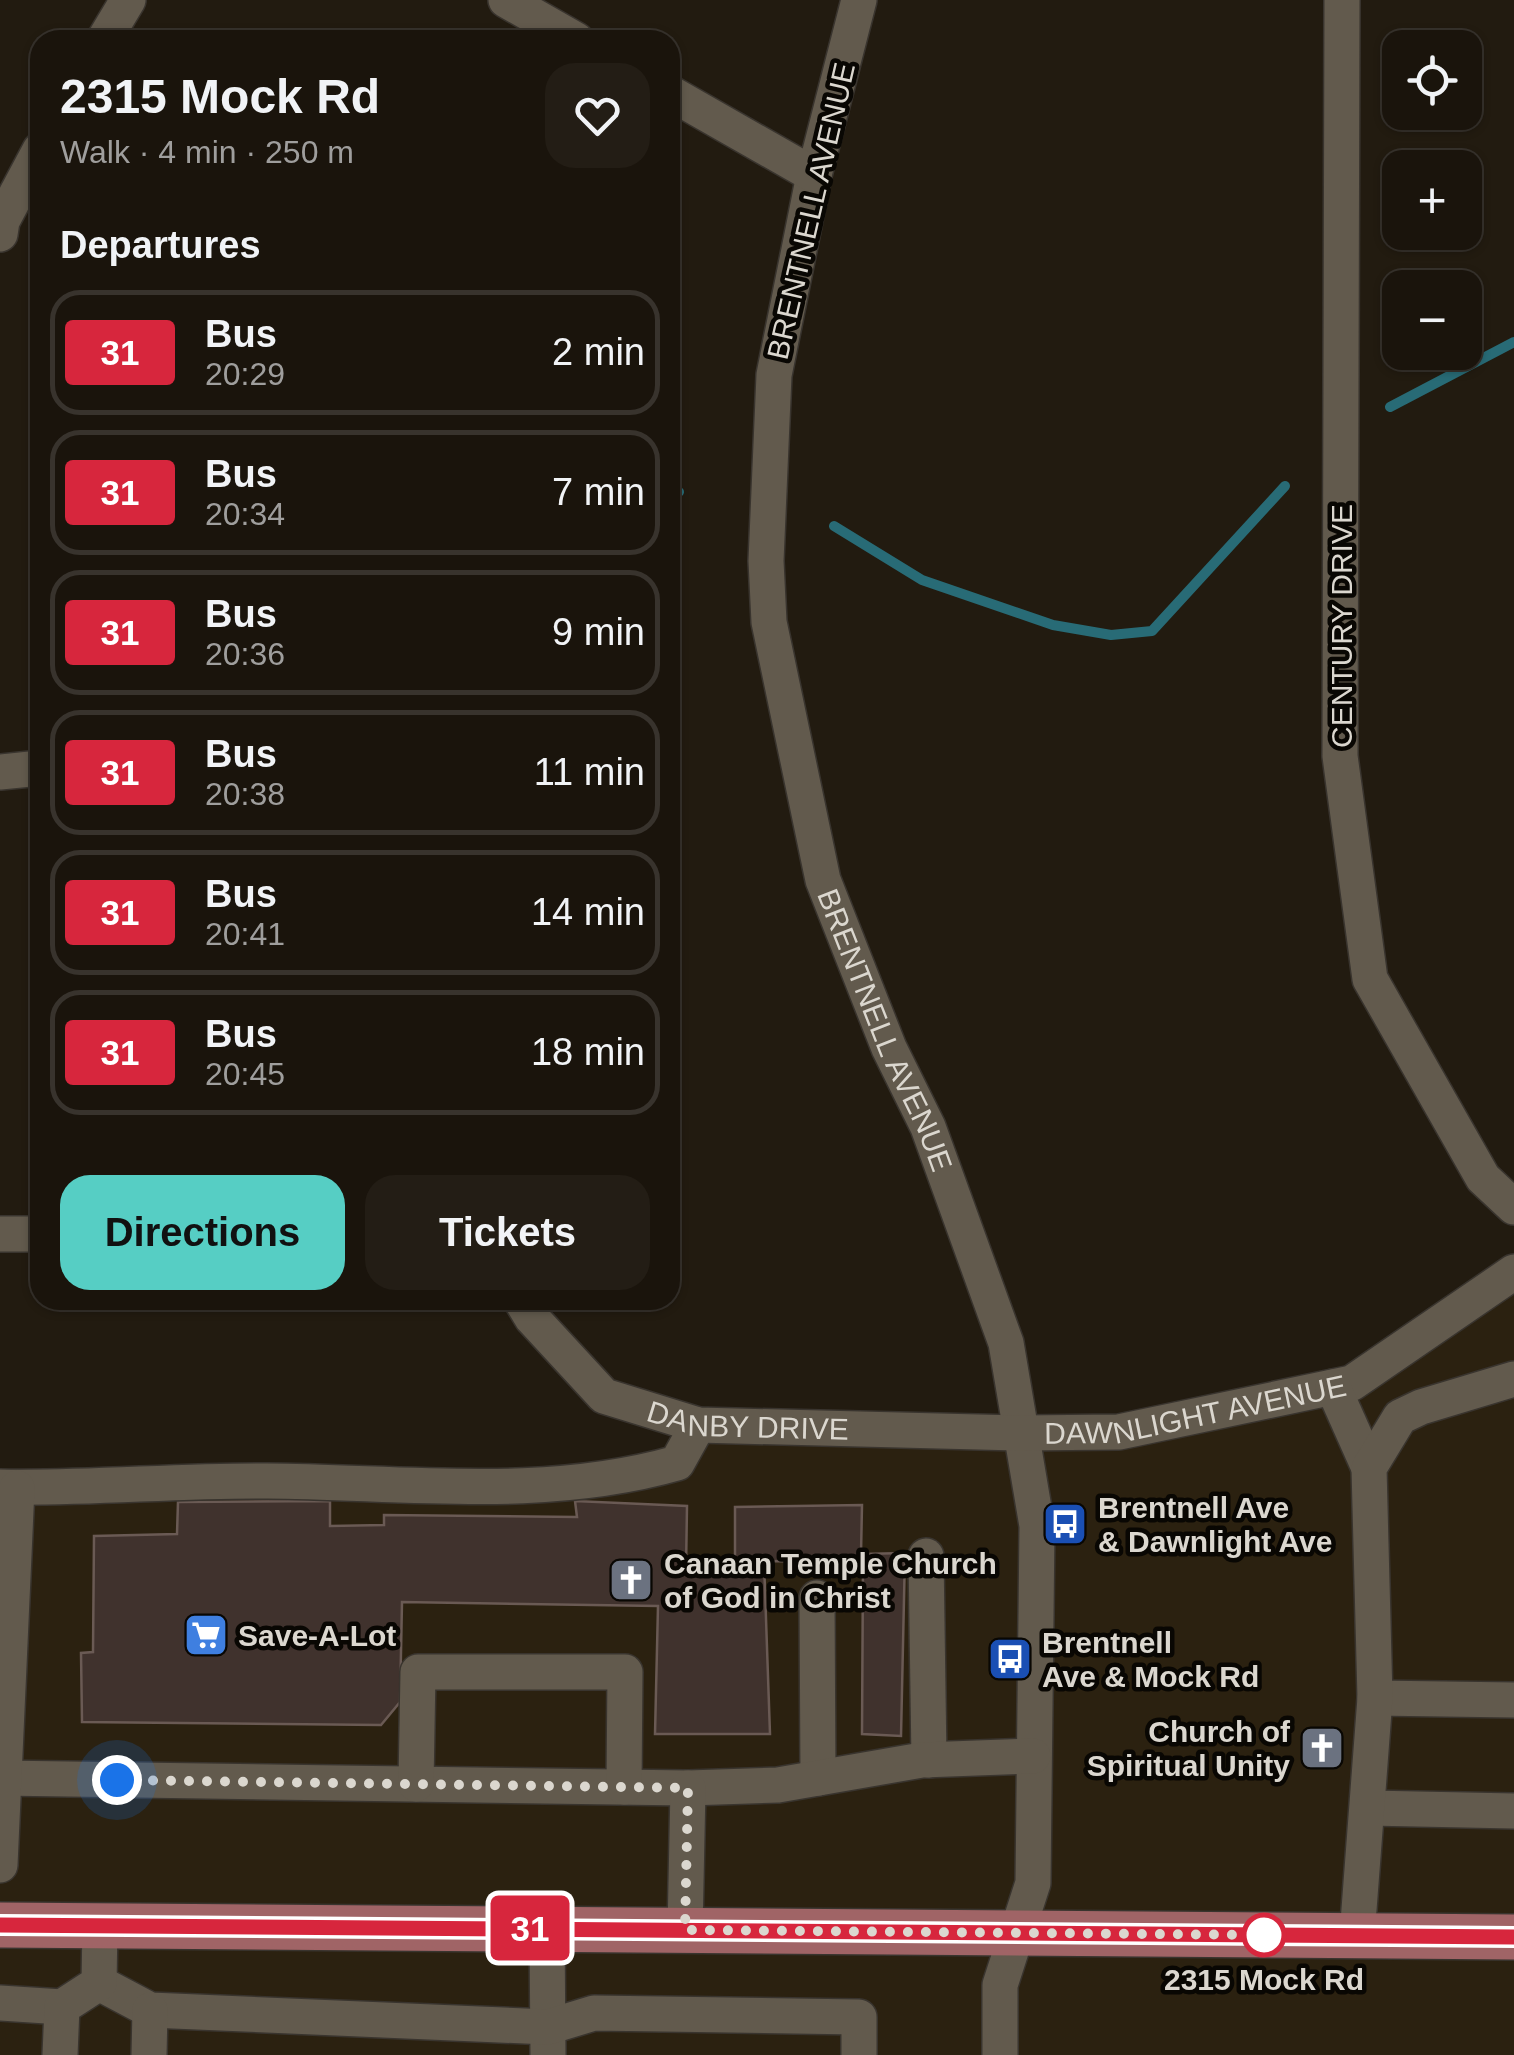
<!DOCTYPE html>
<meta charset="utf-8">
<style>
:root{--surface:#1a140c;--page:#231d15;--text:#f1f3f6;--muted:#9f9e9d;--line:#38332d;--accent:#56cec4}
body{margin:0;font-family:Helvetica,sans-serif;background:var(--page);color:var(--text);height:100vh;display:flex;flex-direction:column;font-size:38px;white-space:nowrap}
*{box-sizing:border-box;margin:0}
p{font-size:32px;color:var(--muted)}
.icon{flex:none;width:55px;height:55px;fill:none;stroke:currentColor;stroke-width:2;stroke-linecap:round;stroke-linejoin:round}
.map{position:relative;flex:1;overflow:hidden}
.drawer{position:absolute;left:30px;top:30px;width:650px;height:1280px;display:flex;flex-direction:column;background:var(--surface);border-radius:30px;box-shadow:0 2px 8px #0004,0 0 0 2px var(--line)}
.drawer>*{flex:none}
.badge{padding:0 20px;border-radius:8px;font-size:35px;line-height:65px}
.buttons{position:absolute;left:1382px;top:30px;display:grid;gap:20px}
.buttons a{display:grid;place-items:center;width:100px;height:100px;border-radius:20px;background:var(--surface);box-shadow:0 2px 8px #0004,0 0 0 2px var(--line);font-size:50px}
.you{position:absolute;width:50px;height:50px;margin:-25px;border:8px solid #fff;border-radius:50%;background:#1a73e8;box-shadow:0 0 0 15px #1a73e833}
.map>.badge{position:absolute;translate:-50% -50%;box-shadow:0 0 0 5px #fff}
h2{padding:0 30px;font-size:38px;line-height:90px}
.round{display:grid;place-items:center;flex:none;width:105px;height:105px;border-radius:30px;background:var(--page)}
.head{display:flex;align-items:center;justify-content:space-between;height:170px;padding:0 30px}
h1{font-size:48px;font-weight:800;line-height:75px}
.cta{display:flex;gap:20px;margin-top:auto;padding:20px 30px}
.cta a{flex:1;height:115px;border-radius:30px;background:var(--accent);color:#111;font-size:40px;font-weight:800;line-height:115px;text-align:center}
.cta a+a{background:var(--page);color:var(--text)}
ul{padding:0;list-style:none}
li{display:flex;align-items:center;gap:30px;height:125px;margin:0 20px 15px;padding:0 10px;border:5px solid var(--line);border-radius:30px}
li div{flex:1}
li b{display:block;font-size:38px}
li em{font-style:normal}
li .badge{min-width:110px;font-weight:700;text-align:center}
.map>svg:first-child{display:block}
.built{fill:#2b2110}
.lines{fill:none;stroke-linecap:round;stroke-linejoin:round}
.stream{stroke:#286b76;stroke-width:10}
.building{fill:#40322d;stroke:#6a5a54;stroke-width:2.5}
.minor-casing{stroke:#39342e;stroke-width:38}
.major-casing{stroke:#39342e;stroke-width:48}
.minor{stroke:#625a4d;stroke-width:35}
.major{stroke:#a06466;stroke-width:45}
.line-casing{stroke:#fff;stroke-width:22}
.line{stroke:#d7263d;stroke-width:15}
.walk{stroke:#dbd7cf;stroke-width:10;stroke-dasharray:0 18}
.stop-dot{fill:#fff;stroke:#d7263d;stroke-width:5}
.labels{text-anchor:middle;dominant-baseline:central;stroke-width:9;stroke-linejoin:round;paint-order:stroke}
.street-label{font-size:30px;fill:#dbd7cf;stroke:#090703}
.poi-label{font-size:30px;font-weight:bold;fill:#dbd7cf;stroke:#090703;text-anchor:start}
.stop-label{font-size:30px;font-weight:bold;fill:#dbd7cf;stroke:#090703}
</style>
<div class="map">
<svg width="1514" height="2055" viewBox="0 0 1514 2055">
<rect width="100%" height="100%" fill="#221b10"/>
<!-- built -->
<path class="built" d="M1514 1261V2055H0V1478H645L719 1419 1206 1414 1319 1393Z"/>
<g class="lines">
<!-- stream -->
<path class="stream" d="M1390 407 1514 342
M670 490 679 492
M834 526 922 580 1053 625 1111 635 1152 631 1285 486"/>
</g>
<!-- building -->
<path class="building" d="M330 1501V1526L384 1525V1515L577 1517 575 1501 687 1506 686 1570 735 1569V1507L862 1505 861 1554 905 1553 901 1736 862 1734 863 1562 764 1561 770 1734H655L658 1606 402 1602 400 1702 381 1725 82 1722 81 1653 93 1652 94 1536 177 1534 178 1502Z"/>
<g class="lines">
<defs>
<g id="minor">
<path d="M506 0 576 40"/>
<path id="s1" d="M859 0 814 175 774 375 766 561 769 622 823 880 889 1048 928 1127 1006 1343 1037 1526 1033 1883 1000 1985V2055"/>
<path d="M1342 0 1340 756 1370 979 1483 1178 1514 1207"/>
<path d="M104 40 128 0"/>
<path d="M670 93 814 175"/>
<path d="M0 234 2 221 40 150"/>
<path d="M0 772 40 768"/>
<path d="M0 1234H40"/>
<path id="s2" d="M521 1300 532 1318 604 1396 698 1425 1021 1433 1119 1432 1352 1383 1514 1272"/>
<path d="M1333 1387 1369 1468"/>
<path d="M0 1487C89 1489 178 1480 267 1481 404 1482 544 1501 677 1463L698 1425"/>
<path d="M926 1556 929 1760"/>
<path d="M817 1598 818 1778"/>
<path d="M1375 1698 1514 1700"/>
<path d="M0 1778 688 1788 778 1785 922 1760 1033 1756"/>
<path d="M416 1784 418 1672H625L624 1787"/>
<path d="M1369 1808 1514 1811"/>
<path d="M0 1865 17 1488"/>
<path d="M547 1928 548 2055"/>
<path d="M685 1930 688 1788"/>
<path d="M1357 1936 1375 1698 1369 1468 1400 1417 1421 1407 1514 1379"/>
<path d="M99 1983 150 2010 548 2027 594 2013 859 2017V2055"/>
<path d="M0 2003 62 2007"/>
<path d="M60 2055 62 2007 99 1983 100 1925"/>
<path d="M149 2055 150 2010"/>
</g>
<path id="major" d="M0 1925 1514 1937"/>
</defs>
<!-- minor casing -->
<use href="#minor" class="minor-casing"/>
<!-- major casing -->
<use href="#major" class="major-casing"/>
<!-- minor -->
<use href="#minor" class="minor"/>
<!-- major -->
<use href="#major" class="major"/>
</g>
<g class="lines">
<defs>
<path id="line" d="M0 1925 1514 1937"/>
</defs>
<!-- line casing -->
<use href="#line" class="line-casing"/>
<!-- line -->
<use href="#line" class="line"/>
<!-- walk -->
<path class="walk" d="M117 1780 688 1788 685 1930 1264 1935"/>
</g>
<!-- icons -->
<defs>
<symbol id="bus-square" viewBox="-11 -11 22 22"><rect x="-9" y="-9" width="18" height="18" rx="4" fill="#1a4fb4" stroke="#090703"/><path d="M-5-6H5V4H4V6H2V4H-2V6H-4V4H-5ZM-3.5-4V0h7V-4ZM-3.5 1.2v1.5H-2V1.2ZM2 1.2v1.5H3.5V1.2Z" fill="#fff"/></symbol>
<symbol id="church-square" viewBox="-11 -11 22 22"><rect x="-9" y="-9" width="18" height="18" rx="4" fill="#6b7280" stroke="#090703"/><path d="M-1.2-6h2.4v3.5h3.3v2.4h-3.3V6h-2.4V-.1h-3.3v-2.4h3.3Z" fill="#fff"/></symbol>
<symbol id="supermarket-square" viewBox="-11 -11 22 22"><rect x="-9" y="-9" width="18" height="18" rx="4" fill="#3f7fe0" stroke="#090703"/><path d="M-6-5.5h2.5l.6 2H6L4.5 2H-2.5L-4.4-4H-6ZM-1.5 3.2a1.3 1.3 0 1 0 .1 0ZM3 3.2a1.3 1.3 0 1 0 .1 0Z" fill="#fff"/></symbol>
</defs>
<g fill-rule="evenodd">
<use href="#bus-square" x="1040" y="1499" width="50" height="50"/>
<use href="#church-square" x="606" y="1555" width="50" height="50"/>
<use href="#supermarket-square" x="181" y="1610" width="50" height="50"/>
<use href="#bus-square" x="985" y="1634" width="50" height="50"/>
<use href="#church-square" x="1297" y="1723" width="50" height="50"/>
</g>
<!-- markers -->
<circle class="stop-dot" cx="1264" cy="1935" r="20"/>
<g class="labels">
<!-- street labels -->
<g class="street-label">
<text transform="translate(811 211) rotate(-77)">BRENTNELL AVENUE</text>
<text transform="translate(1341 626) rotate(-90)">CENTURY DRIVE</text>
<text stroke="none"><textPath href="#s1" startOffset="1058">BRENTNELL AVENUE</textPath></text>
<text stroke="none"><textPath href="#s2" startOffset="725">DAWNLIGHT AVENUE</textPath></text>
<text stroke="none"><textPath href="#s2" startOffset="275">DANBY DRIVE</textPath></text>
</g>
<!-- poi labels -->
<g class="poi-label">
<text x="1098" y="1507">Brentnell Ave<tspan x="1098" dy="34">&amp; Dawnlight Ave</tspan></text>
<text x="664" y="1563">Canaan Temple Church<tspan x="664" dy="34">of God in Christ</tspan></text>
<text x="238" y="1635">Save-A-Lot</text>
<text x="1042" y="1642">Brentnell<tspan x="1042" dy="34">Ave &amp; Mock Rd</tspan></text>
<text x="1290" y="1731" text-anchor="end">Church of<tspan x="1290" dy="34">Spiritual Unity</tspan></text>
</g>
<!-- stop labels -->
<g class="stop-label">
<text x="1264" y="1979">2315 Mock Rd</text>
</g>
</g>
</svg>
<div class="buttons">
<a><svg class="icon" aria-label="locate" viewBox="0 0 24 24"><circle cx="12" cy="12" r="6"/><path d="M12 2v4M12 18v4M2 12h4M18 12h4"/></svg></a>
<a>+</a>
<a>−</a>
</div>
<div class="you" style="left:117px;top:1780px"></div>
<b class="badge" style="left:530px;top:1928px;background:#d7263d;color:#fff">31</b>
<section class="drawer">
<div class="head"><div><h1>2315 Mock Rd</h1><p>Walk · 4 min · 250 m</p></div><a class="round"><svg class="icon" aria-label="heart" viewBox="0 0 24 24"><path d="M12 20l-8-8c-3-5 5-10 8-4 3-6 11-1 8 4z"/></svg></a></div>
<h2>Departures</h2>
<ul>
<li><span class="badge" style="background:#d7263d;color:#fff">31</span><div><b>Bus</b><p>20:29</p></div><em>2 min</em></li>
<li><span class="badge" style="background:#d7263d;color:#fff">31</span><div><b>Bus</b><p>20:34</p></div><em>7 min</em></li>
<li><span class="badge" style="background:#d7263d;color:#fff">31</span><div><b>Bus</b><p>20:36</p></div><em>9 min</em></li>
<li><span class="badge" style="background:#d7263d;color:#fff">31</span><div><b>Bus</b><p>20:38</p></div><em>11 min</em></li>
<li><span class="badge" style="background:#d7263d;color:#fff">31</span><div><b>Bus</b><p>20:41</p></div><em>14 min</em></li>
<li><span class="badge" style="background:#d7263d;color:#fff">31</span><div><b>Bus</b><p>20:45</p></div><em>18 min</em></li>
</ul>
<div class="cta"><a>Directions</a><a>Tickets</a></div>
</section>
</div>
